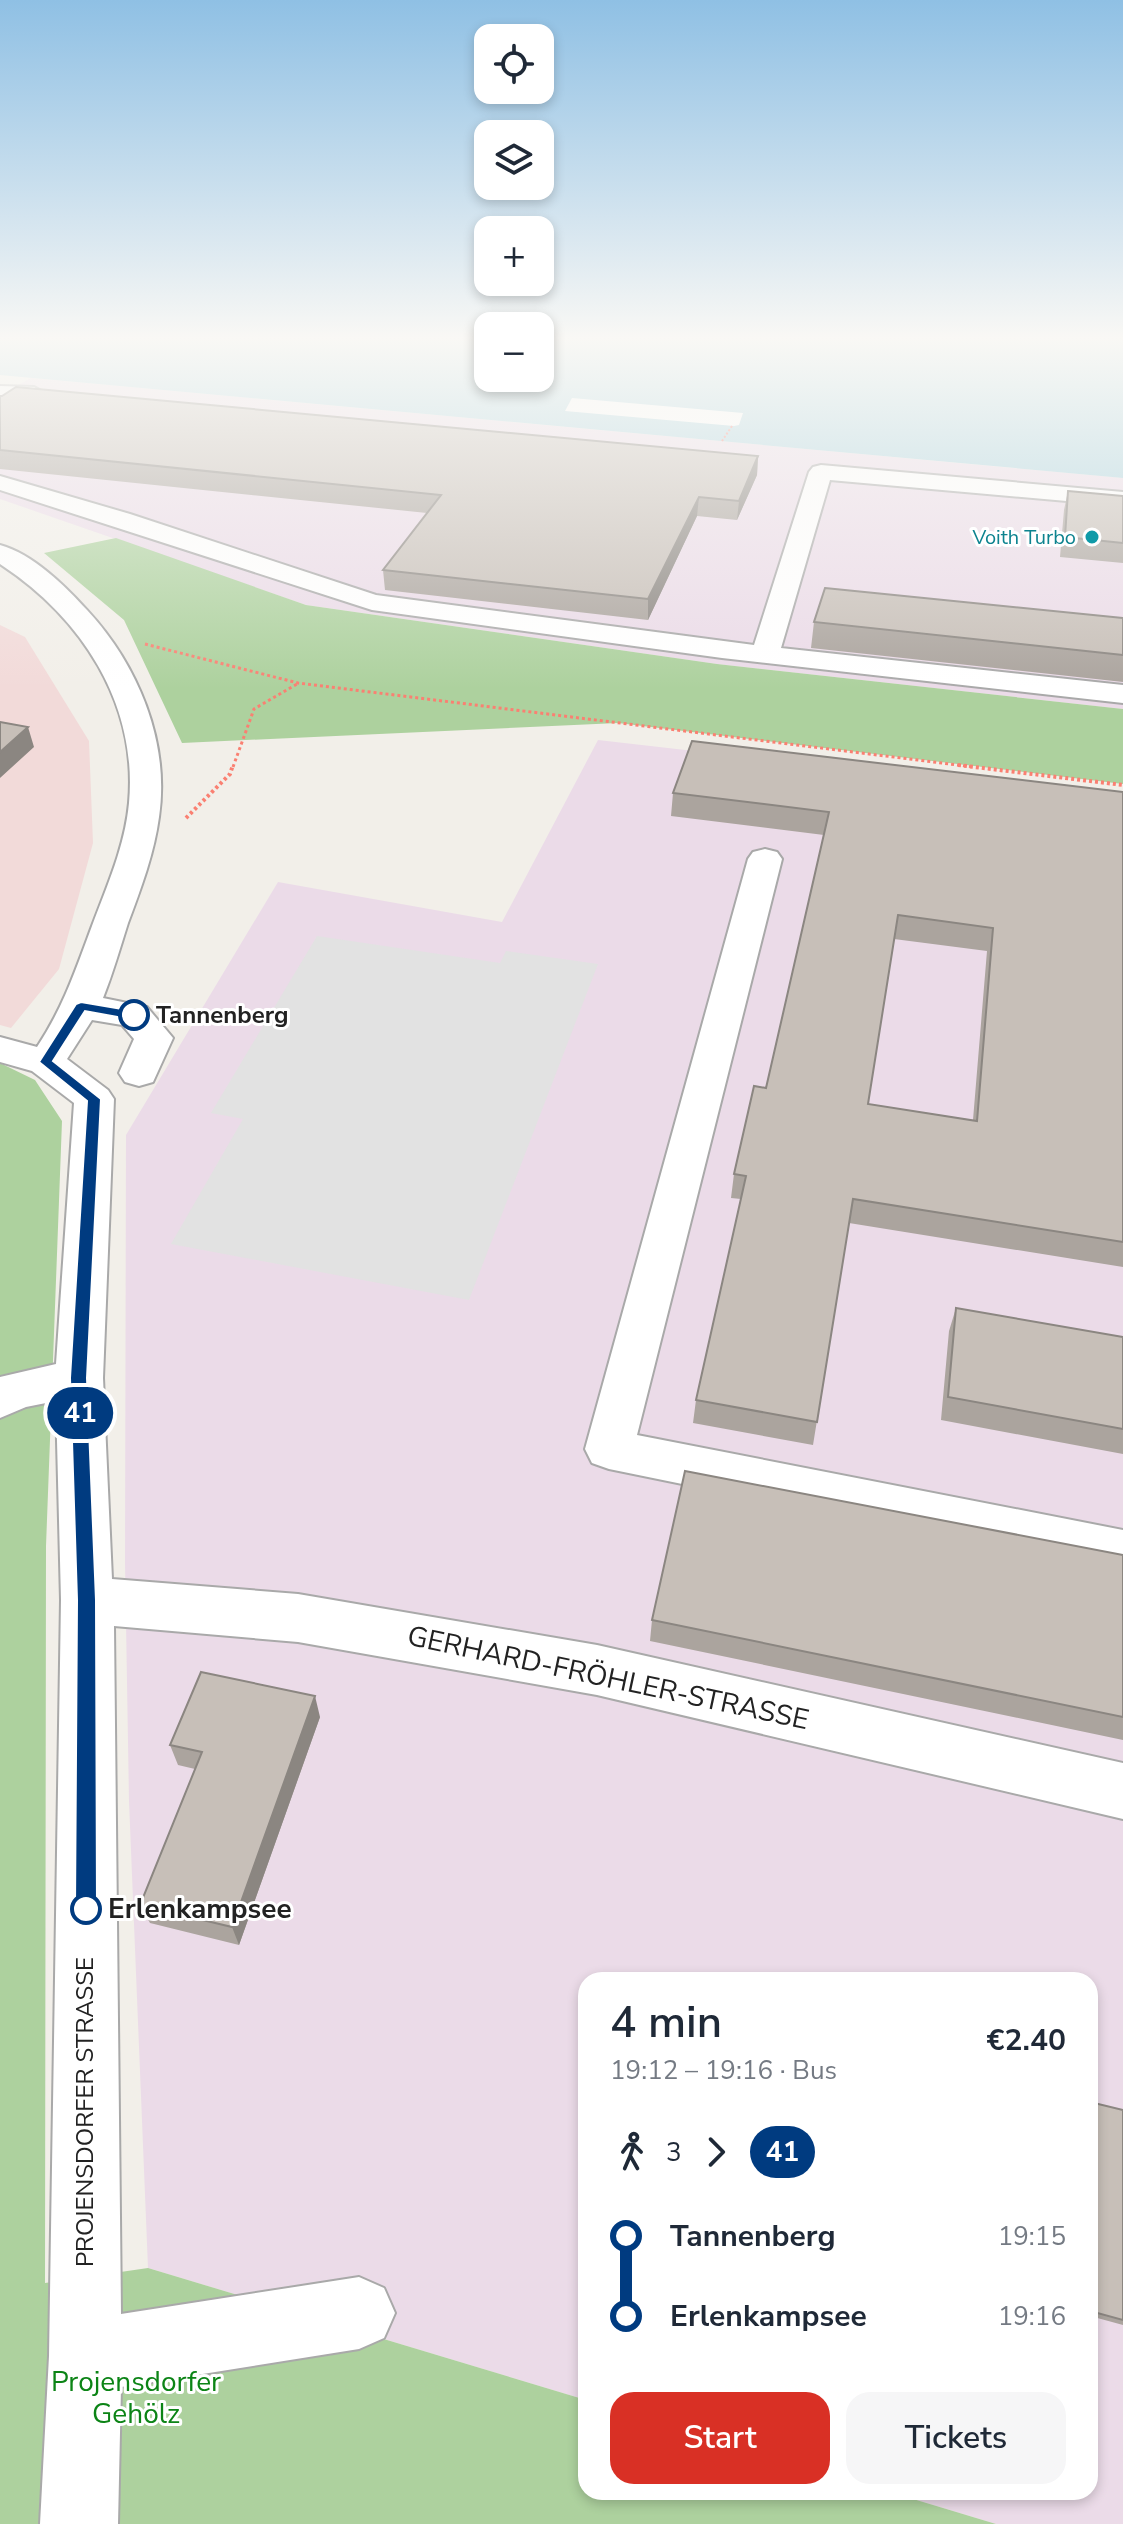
<!DOCTYPE html>
<meta charset="utf-8">
<style>
:root{--surface:#fff;--page:#f6f6f7;--text:#1f2937;--muted:#747a83;--accent:#d93025}
body{margin:0;font-family:"Nunito Sans",sans-serif;background:var(--page);color:var(--text);height:100vh;display:flex;flex-direction:column;font-size:30px;white-space:nowrap}
*{box-sizing:border-box;margin:0}
p{font-size:26px;color:var(--muted)}
.icon{flex:none;width:44px;height:44px;fill:none;stroke:currentColor;stroke-width:2;stroke-linecap:round;stroke-linejoin:round}
.map{position:relative;flex:1;overflow:hidden}
.details{position:absolute;left:578px;top:1972px;width:520px;height:528px;display:flex;flex-direction:column;background:var(--surface);border-radius:24px;box-shadow:0 4px 12px #0003}
.details>*{flex:none}
.badge{padding:0 16px;border-radius:26px;font-size:28px;line-height:52px}
.tools{position:absolute;left:474px;top:24px;display:grid;gap:16px}
.tools a{display:grid;place-items:center;width:80px;height:80px;border-radius:16px;background:var(--surface);box-shadow:0 4px 12px #0003;font-size:40px}
.map>.badge{position:absolute;translate:-50% -50%;box-shadow:0 0 0 4px #fff}
.legs{display:flex;align-items:center;gap:12px;height:88px;padding:0 32px;font-size:26px}
.legs p{margin-inline-start:auto}
.overview{display:flex;align-items:center;justify-content:space-between;height:136px;padding:0 32px}
h1{font-size:44px;font-weight:600;line-height:60px}
.primary-button{display:flex;gap:16px;margin-top:auto;padding:16px 32px}
.primary-button a{flex:1;height:92px;border-radius:24px;background:var(--accent);color:#fff;font-size:32px;font-weight:600;line-height:92px;text-align:center}
.primary-button a+a{background:var(--page);color:var(--text)}
ul{padding:0 32px;list-style:none}
li{display:flex;align-items:center;gap:28px;height:80px;font-size:30px}
li i{display:grid;place-items:center;width:12px;height:100%;margin:0 10px;background:currentColor}
li i::after{content:'';width:20px;height:20px;margin:-10px;border:6px solid;border-radius:50%;background:var(--surface)}
li p{margin-inline-start:auto}
li:first-child i{background:linear-gradient(#0000 50%,currentColor 0)}
li:last-child i{background:linear-gradient(currentColor 50%,#0000 0)}
.map>svg:first-child{display:block}
.commercial{fill:#f2dad9}
.industrial{fill:#ebdbe8}
.forest{fill:#add19e}
.parking{fill:#e2e2e2}
.water{fill:#aad3df}
.pier{fill:#fff}
.lines{fill:none;stroke-linecap:round;stroke-linejoin:round}
.minor-casing{stroke:#a9a9a9;stroke-width:4}
.path-far2{stroke:#fa8072;stroke-width:2;stroke-dasharray:2 2;stroke-linecap:butt}
.path-far1{stroke:#fa8072;stroke-width:3;stroke-dasharray:3 3;stroke-linecap:butt}
.path{stroke:#fa8072;stroke-width:4;stroke-dasharray:3 3;stroke-linecap:butt}
.minor{fill:#fff;fill-rule:evenodd}
.wall{fill:#aba49e;fill-rule:evenodd}
.shaded-wall{fill:#8b8681}
.building{fill:#c7bfb8;stroke:#8b8681;stroke-width:2;fill-rule:evenodd}
.line-1{fill:#003b80;stroke:#fff;stroke-width:2}
.culture-dot{fill:#0f9aa8;stroke:#fff;stroke-width:3}
.stop-1-dot{fill:#fff;stroke:#003b80;stroke-width:4}
.labels{text-anchor:middle;dominant-baseline:central;stroke-width:6;stroke-linejoin:round;paint-order:stroke}
.far-culture-label{font-size:20px;fill:#0d838f;stroke:#fff;text-anchor:end}
.stop-label{font-size:24px;font-weight:bold;fill:#222;stroke:#fff;text-anchor:start}
.street-label{font-size:24px;fill:#222;stroke:#fff}
.near-street-label{font-size:28px;fill:#222;stroke:#fff}
.near-stop-label{font-size:28px;font-weight:bold;fill:#222;stroke:#fff;text-anchor:start}
.near-park-label{font-size:28px;fill:#0c8416;stroke:#fff}
</style>
<div class="map">
<svg width="1123" height="2524" viewBox="0 0 1123 2524">
<rect width="100%" height="100%" fill="#f2efe9"/>
<!-- commercial -->
<path class="commercial" d="M0 625 25 637 89 741 93 843 59 969 11 1028 0 1025Z"/>
<!-- industrial -->
<path class="industrial" d="M31 378 1123 478V709L717 664 306 605 0 499V395Z
M598 740 1123 800V2524H996L890 2492H1090V1980H586V2400L148 2268 129 1801 125 1563 126 1135 278 882 502 922Z"/>
<!-- forest -->
<path class="forest" d="M116 538 306 605 717 664 1123 709V784L618 723 182 743 124 620 44 553Z
M0 1063 35 1080 62 1121 46 1546 45 2283 148 2268 586 2400V2492H890L996 2524H0Z"/>
<!-- parking -->
<path class="parking" d="M317 936 500 963 506 951 598 964 469 1300 171 1244 243 1119 211 1113Z"/>
<!-- water -->
<path class="water" d="M0 336H488V378H540V336H1123V478L0 375Z"/>
<!-- pier -->
<path class="pier" d="M572 398 743 413 739 425 734 426 565 411Z"/>
<g class="lines">
<defs>
<path id="minor" d="M0 386 34 387 45 393 34 399 0 398Z
M821 465 1123 492V506L830 480 781 648 1123 685V703L722 658 372 610 0 490V476L130 514 376 595 754 645 809 472 813 467Z
M0 545C33 554 65 586 87 610 138 665 170 742 159 817 154 854 141 888 128 923 120 948 113 973 103 998L147 1007 173 1038 153 1082 139 1086 125 1082 119 1073 134 1039 122 1025 92 1020 67 1059 108 1090 114 1099 103 1378 112 1579 298 1594 597 1645 1123 1763V1819L597 1695 298 1642 114 1626 121 2314 359 2277 384 2288 395 2313 384 2338 359 2349 121 2387 118 2524H40L49 2356 61 1600 56 1401 26 1407 0 1418V1377L56 1364 74 1103 32 1071 0 1062V1037L37 1047C63 1008 76 969 92 926 107 886 125 846 129 803 138 703 81 617 0 564Z
M765 849 777 852 782 859 637 1435 1123 1530V1574L609 1469 592 1463 585 1449 748 859 753 852Z"/>
</defs>
<!-- minor casing -->
<use href="#minor" class="minor-casing"/>
<!-- path-far2 -->
<path class="path-far2" d="M722 441 732 426"/>
<!-- path-far1 -->
<path class="path-far1" d="M145 644 298 683 974 767
M233 767 254 709 297 684"/>
<!-- path -->
<path class="path" d="M958 765 1123 785
M186 818 230 774 233 765"/>
<!-- minor -->
<use href="#minor" class="minor"/>
</g>
<!-- wall -->
<path class="wall" d="M0 396 758 456 757 475 737 520 697 516 648 620 385 590 383 570 427 513 0 469Z
M1068 491 1123 496V563L1060 557 1064 510Z
M1123 618V682L811 648 814 622Z
M1123 792V1267L849 1223 813 1445 693 1423 696 1400 741 1199 731 1198 734 1174 766 1088 824 835 671 816 673 793ZM894 939 987 951 973 1120 868 1104Z
M956 1308 1123 1337V1454L941 1420 949 1331Z
M1123 1555V1740L650 1641 652 1620Z
M320 1717 239 1945 150 1923 140 1905 195 1769 178 1765 170 1745Z
M1090 2102 1123 2110V2325L1090 2316Z"/>
<!-- shaded-wall -->
<path class="shaded-wall" d="M758 456 757 475 737 520 739 501Z
M699 497 697 516 648 620V599Z
M28 727 34 747 0 778V752Z
M315 1696 320 1717 239 1945 232 1927Z"/>
<!-- building -->
<path class="building" d="M16 387 758 456 739 501 699 497 648 599 383 570 441 495 0 450V396H2Z
M1068 491 1123 496V543L1065 537Z
M825 588 1123 618V655L814 622Z
M0 722 28 727 0 752Z
M692 741 1123 792V1242L853 1199 817 1422 696 1400 746 1176 734 1174 754 1086 766 1088 829 812 673 793ZM898 915 993 928 977 1121 868 1104Z
M956 1308 1123 1337V1429L948 1397Z
M685 1471 1123 1555V1717L652 1620Z
M201 1672 315 1696 232 1927 140 1905 202 1752 170 1745Z
M1090 2102 1123 2110V2320L1090 2311Z"/>
<!-- sky -->
<linearGradient id="sky" x2="0" y2="1"><stop stop-color="#8fc0e4"/><stop offset="0.49" stop-color="#f9f8f5"/><stop offset="1" stop-color="#f9f8f5" stop-opacity="0"/></linearGradient>
<rect width="1123" height="689" fill="url(#sky)"/>
<!-- line-1 -->
<path class="line-1" d="M81 1002 134 1011 141 1015 134 1020 85 1011 53 1061 101 1099 87 1378 96 1600 97 1909 93 1917 86 1920 78 1917 75 1909 77 1600 70 1378 87 1101 39 1062 76 1004Z"/>
<!-- markers -->
<circle class="culture-dot" cx="1092" cy="537" r="8"/>
<g class="stop-1-dot">
<circle cx="134" cy="1015" r="14"/>
<circle cx="86" cy="1909" r="14"/>
</g>
<g class="labels">
<!-- far-culture labels -->
<g class="far-culture-label">
<text x="1076" y="537">Voith Turbo</text>
</g>
<!-- stop labels -->
<g class="stop-label">
<text x="156" y="1015">Tannenberg</text>
</g>
<!-- street labels -->
<g class="street-label">
<text transform="translate(85 2112) rotate(-90)">PROJENSDORFER STRASSE</text>
</g>
<!-- near-street labels -->
<g class="near-street-label">
<text transform="translate(608 1678) rotate(12)">GERHARD-FRÖHLER-STRASSE</text>
</g>
<!-- near-stop labels -->
<g class="near-stop-label">
<text x="108" y="1909">Erlenkampsee</text>
</g>
<!-- near-park labels -->
<g class="near-park-label">
<text x="136" y="2382">Projensdorfer<tspan x="136" dy="32">Gehölz</tspan></text>
</g>
</g>
</svg>
<div class="tools">
<a><svg class="icon" aria-label="locate" viewBox="0 0 24 24"><circle cx="12" cy="12" r="6"/><path d="M12 2v4M12 18v4M2 12h4M18 12h4"/></svg></a>
<a><svg class="icon" aria-label="layers" viewBox="0 0 24 24"><path d="M12 4l9 5-9 5-9-5zM3 14l9 5 9-5"/></svg></a>
<a>+</a>
<a>−</a>
</div>
<b class="badge" style="left:80px;top:1413px;background:#003b80;color:#fff">41</b>
<section class="details">
<div class="overview"><div><h1>4 min</h1><p>19:12 – 19:16 · Bus</p></div><b>€2.40</b></div>
<div class="legs"><svg class="icon" aria-label="walk" viewBox="0 0 24 24"><circle cx="13" cy="4" r="2"/><path d="M13 8l-2 6 4 7M11 14l-3 7M7 12l3-4h3l4 4"/></svg>3<svg class="icon" aria-label="forward" viewBox="0 0 24 24"><path d="M9 5l7 7-7 7"/></svg><b class="badge" style="background:#003b80;color:#fff">41</b></div>
<ul>
<li><i style="color:#003b80"></i><b>Tannenberg</b><p>19:15</p></li>
<li><i style="color:#003b80"></i><b>Erlenkampsee</b><p>19:16</p></li>
</ul>
<div class="primary-button"><a>Start</a><a>Tickets</a></div>
</section>
</div>
